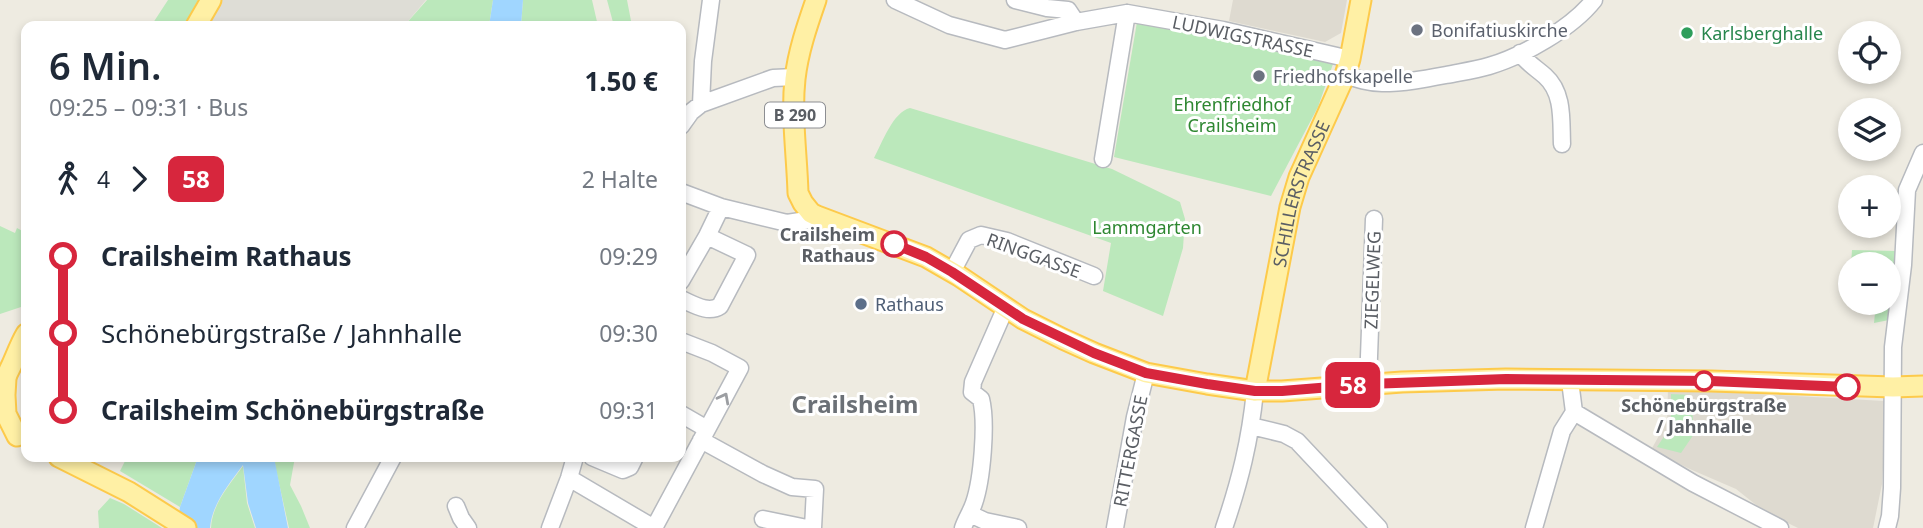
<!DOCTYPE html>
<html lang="de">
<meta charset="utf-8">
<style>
:root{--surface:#fff;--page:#f2f2f3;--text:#1f2937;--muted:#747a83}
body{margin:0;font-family:"Noto Sans",sans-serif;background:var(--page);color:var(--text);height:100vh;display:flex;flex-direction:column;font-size:26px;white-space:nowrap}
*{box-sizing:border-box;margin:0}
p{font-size:23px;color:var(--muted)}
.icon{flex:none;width:38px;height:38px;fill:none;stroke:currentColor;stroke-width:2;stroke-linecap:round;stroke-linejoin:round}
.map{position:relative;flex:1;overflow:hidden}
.side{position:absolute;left:21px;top:21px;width:665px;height:441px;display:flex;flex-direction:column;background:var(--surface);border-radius:14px;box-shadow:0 4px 10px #0003}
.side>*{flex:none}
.badge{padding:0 14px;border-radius:10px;font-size:24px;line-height:46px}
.buttons{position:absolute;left:1838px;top:21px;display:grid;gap:14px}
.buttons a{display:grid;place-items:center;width:63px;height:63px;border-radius:50%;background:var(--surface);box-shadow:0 4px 10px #0003;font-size:35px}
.map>.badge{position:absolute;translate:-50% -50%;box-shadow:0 0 0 4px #fff}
.legs{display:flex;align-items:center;gap:10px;height:77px;padding:0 28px;font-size:23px}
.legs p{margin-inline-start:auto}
.summary{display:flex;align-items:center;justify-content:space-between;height:119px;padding:0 28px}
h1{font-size:38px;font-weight:600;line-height:52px}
ul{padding:0 28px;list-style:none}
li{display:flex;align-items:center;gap:24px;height:77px;font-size:26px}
li i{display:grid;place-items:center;width:10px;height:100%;margin:0 9px;background:currentColor}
li i::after{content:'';width:18px;height:18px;margin:-9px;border:5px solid;border-radius:50%;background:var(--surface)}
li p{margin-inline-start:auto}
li:first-child i{background:linear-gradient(#0000 50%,currentColor 0)}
li:last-child i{background:linear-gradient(currentColor 50%,#0000 0)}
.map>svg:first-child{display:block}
.industrial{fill:#deddd6}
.education{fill:#dedad0}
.green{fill:#bbe8bb}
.water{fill:#a0d6ff}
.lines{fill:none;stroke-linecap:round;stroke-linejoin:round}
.minor-casing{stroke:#b7babf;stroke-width:19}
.major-casing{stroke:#fdca4b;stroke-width:23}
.minor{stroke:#fff;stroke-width:16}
.major{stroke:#fff0a5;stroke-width:19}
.oneway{stroke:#9c9ea2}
.line-1-casing{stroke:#fff;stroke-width:16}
.line-1{stroke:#d7263d;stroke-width:10}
.worship-dot{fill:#6b7280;stroke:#fff;stroke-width:2.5}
.leisure-dot{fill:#2e9e5b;stroke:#fff;stroke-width:2.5}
.stop-1-dot{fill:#fff;stroke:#d7263d;stroke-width:3.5}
.service-dot{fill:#5c6f8a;stroke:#fff;stroke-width:2.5}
.labels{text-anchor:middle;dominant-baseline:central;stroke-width:6;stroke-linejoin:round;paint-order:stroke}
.shield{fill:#fff;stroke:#8c8e92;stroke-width:2}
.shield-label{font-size:16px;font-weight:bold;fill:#5a5e64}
.worship-label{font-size:18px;fill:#5b616d;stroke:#fff;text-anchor:start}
.leisure-label{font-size:18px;fill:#27864d;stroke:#fff;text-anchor:start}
.street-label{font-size:18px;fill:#5a5e64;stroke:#fff}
.park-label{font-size:18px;fill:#2e8731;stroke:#fff}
.stop-label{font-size:18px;font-weight:bold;fill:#5a5e64;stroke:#fff;text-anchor:end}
.service-label{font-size:18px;fill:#4e5e75;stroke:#fff;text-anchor:start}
.district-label{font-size:24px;font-weight:bold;fill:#6b7076;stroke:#fff}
</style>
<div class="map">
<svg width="1923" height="528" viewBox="0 0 1923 528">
<rect width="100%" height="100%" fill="#eeebe1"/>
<!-- industrial -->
<path class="industrial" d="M220 0H426L404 26H204Z"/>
<!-- education -->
<path class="education" d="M1233 0H1347L1341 33 1325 42 1229 21Z
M1668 389 1884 401 1885 433 1882 484 1873 528H1798L1765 512 1736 489 1692 470 1651 450 1667 421Z"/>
<!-- green -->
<path class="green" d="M168 0H198L184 26H151Z
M427 0H493L489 26H404Z
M523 0H592L598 26H521Z
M607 0H627L632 26H614Z
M1137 22 1333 64 1318 107 1271 196 1114 157Z
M910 108 1112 169 1180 202 1185 219 1183 248 1163 316 1103 291 1111 243 874 158C882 143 893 112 910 108Z
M0 226 15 233 17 228 26 233V304L24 306 0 314Z
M1852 250 1897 251 1889 320 1874 323 1876 303H1888V264H1851Z
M1671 394 1691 395 1694 434 1681 453 1657 447 1671 426Z
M127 457H198L180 507 120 471Z
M274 457H295L290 485 301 506 310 528H289L276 470Z
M243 466 247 503 255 528H211C212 504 230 484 243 466Z
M110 498 124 504 162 528H99L98 511Z"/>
<!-- water -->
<path class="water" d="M493 0H523L521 26H489Z
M198 457H274L288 528H256L248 503 243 465C229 484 212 504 210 528H177L180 507Z"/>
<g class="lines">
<defs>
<path id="minor" d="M895 0 949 25 1005 40 1076 22 1127 13 1223 30 1350 59
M1015 0 1047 8 1068 10 1076 22
M1520 53C1527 63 1536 68 1545 76 1564 93 1561 120 1562 144
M1345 75C1357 79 1369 83 1382 83 1404 83 1425 79 1446 75 1461 72 1475 70 1489 66 1523 56 1572 28 1594 0
M701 104 703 61 711 0
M681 126 691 112 701 104 773 78 795 77
M1103 159 1127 13
M681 192 721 207 787 223 807 220 811 213
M952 272 969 240 981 235 1007 241 1094 276
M681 281 707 236 721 207
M681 299C693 304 708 314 720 306L747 255 707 236
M1570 381 1574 412 1693 483 1780 528
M1368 384 1374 219
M681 414 707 429
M1251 426 1284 434 1297 441 1379 528
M701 440 763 474 792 487 815 489 813 528
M592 457 623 470 630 467 635 457
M569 478 654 528
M456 506 461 518 468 528
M970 514 985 521 1018 528
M763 519 807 528
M355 528 393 457
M550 528 569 478 575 457
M654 528 740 368 712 353 681 341
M963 528C966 519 971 512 974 503 982 480 987 423 981 399L972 392 973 382 1005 309
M1115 528 1135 417 1146 373
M1224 528C1240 481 1250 441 1255 391
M1534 528 1562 431 1574 412
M1887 528 1890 516 1892 488 1893 347 1903 265 1907 190 1923 153"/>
<g id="major">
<path d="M816 0C807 26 798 52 795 79 791 116 797 156 798 193L803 203 811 213 817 216 926 257 959 276 1023 319 1063 339 1094 353 1146 373 1207 384 1255 391H1282L1402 382 1506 379 1711 381 1893 387 1923 386"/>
<path d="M196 26 211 0"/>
<path d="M6 378 5 395 6 414 17 436"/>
<path d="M0 386C12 370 16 351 26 334"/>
<path id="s1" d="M1255 391 1290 207 1299 177 1345 75 1350 59 1361 0"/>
<path d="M59 457 129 492 186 528"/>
</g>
</defs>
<!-- minor casing -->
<use href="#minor" class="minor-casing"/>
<!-- major casing -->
<use href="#major" class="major-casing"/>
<!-- minor -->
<use href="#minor" class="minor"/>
<!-- major -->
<use href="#major" class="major"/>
</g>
<!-- one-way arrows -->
<defs><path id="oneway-chevron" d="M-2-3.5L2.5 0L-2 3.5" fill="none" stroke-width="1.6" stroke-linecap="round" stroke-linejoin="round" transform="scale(1.75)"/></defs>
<use class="oneway" href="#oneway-chevron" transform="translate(724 398) rotate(-62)"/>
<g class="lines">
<defs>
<path id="line-1" d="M894 244 926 257 952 272 1023 319 1094 353 1146 373 1207 384 1255 391H1282L1368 384 1506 379 1711 381 1847 387"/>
</defs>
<!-- line-1 casing -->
<use href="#line-1" class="line-1-casing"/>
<!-- line-1 -->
<use href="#line-1" class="line-1"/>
</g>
<!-- markers -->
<g class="worship-dot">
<circle cx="1417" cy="30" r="7"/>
<circle cx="1259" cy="76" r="7"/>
</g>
<circle class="leisure-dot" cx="1687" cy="33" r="7"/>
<g class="stop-1-dot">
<circle cx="894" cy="244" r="12"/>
<circle cx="1704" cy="381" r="9"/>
<circle cx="1847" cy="387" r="12"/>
</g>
<circle class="service-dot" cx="861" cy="304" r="7"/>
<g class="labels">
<!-- shield labels -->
<rect class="shield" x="765" y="102.5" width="60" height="25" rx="5"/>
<g class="shield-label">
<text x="795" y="115">B 290</text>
</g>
<!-- worship labels -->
<g class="worship-label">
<text x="1431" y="30">Bonifatiuskirche</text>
<text x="1273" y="76">Friedhofskapelle</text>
</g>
<!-- leisure labels -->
<g class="leisure-label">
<text x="1701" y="33">Karlsberghalle</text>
</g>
<!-- street labels -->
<g class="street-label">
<text transform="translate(1243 36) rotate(12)">LUDWIGSTRASSE</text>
<text stroke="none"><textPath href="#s1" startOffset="203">SCHILLERSTRASSE</textPath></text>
<text transform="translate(1034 255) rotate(20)">RINGGASSE</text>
<text transform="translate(1372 280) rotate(-88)">ZIEGELWEG</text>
<text transform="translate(1130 451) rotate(-79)">RITTERGASSE</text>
</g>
<!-- park labels -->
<g class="park-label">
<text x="1232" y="104">Ehrenfriedhof<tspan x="1232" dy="21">Crailsheim</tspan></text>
<text x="1147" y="227">Lammgarten</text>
</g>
<!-- stop labels -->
<g class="stop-label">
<text x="875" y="234">Crailsheim<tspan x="875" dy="21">Rathaus</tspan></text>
<text x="1704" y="405" text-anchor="middle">Schönebürgstraße<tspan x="1704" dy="21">/ Jahnhalle</tspan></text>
</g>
<!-- service labels -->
<g class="service-label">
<text x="875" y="304">Rathaus</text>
</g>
<!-- district labels -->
<g class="district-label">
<text x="855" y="403">Crailsheim</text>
</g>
</g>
</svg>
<div class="buttons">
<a><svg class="icon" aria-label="locate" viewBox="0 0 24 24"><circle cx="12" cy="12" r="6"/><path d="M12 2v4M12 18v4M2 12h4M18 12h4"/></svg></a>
<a><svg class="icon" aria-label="layers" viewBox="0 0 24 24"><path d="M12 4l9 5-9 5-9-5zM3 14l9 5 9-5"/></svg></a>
<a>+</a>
<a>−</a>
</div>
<b class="badge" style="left:1353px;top:385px;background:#d7263d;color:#fff">58</b>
<section class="side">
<div class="summary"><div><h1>6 Min.</h1><p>09:25 – 09:31 · Bus</p></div><b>1.50 €</b></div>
<div class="legs"><svg class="icon" aria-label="walk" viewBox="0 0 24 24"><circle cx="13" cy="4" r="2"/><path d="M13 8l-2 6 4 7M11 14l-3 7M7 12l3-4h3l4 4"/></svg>4<svg class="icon" aria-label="forward" viewBox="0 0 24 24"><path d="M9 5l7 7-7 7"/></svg><b class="badge" style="background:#d7263d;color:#fff">58</b><p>2 Halte</p></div>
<ul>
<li><i style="color:#d7263d"></i><b>Crailsheim Rathaus</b><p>09:29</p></li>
<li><i style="color:#d7263d"></i><span>Schönebürgstraße / Jahnhalle</span><p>09:30</p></li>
<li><i style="color:#d7263d"></i><b>Crailsheim Schönebürgstraße</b><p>09:31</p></li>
</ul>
</section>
</div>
